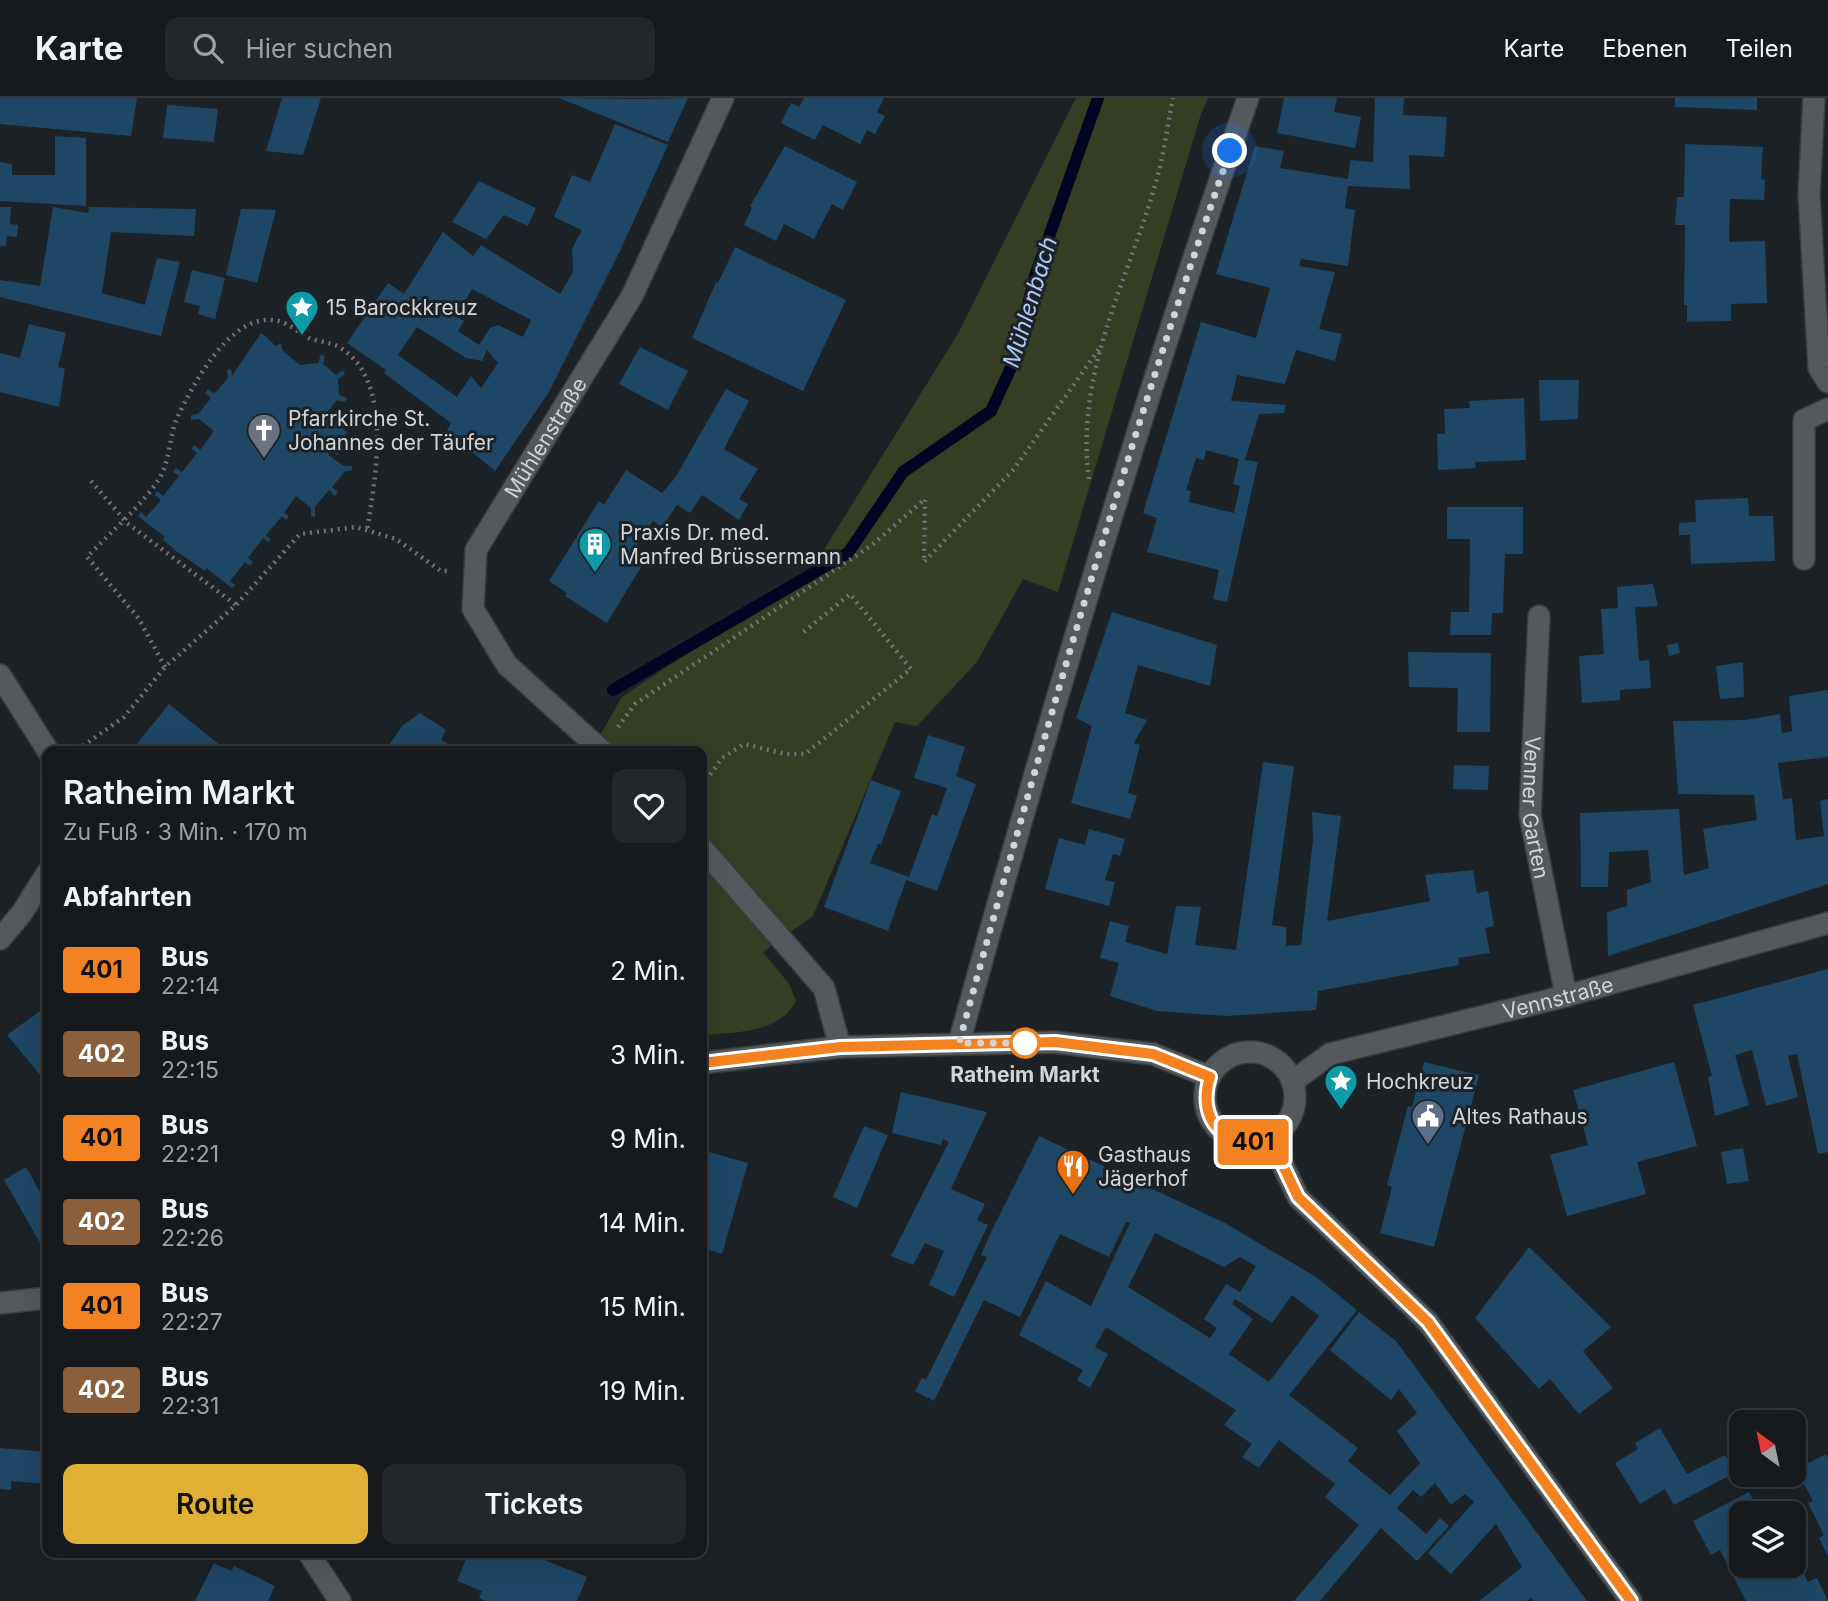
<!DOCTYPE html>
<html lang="de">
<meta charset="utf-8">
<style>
:root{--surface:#161a1c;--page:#232729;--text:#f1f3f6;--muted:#9ea1a3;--line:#35383b;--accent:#e0b034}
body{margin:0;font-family:Inter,sans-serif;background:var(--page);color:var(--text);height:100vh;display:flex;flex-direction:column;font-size:26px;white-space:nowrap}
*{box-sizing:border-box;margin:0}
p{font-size:23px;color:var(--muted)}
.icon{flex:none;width:38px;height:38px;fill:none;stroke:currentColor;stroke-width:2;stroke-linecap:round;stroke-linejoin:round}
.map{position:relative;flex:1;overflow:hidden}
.panel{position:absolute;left:42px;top:648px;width:665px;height:812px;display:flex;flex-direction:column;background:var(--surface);border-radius:14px;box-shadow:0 7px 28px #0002,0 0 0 2px var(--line)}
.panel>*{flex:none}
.badge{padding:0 14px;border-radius:5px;font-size:24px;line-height:46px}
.needle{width:46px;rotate:327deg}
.buttons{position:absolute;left:1729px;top:1312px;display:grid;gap:14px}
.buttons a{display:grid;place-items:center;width:77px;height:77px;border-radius:14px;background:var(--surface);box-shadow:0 7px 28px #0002,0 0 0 2px var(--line);font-size:35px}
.you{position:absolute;width:35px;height:35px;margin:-18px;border:5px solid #fff;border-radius:50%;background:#1a73e8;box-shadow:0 0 0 10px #1a73e833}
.map>.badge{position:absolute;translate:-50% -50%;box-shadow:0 0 0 4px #fff}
h2{padding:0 21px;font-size:26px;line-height:63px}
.round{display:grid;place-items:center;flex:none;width:74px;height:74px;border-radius:14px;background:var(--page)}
.head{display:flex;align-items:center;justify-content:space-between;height:119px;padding:0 21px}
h1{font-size:33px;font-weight:600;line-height:52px}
.cta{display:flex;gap:14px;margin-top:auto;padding:14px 21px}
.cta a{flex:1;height:80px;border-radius:14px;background:var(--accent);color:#111;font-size:28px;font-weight:600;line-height:80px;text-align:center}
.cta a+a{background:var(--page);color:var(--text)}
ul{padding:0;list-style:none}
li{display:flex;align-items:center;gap:21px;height:84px;padding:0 21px}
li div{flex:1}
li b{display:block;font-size:26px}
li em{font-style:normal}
li .badge{min-width:77px;font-weight:700;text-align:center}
header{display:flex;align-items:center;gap:42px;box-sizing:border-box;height:98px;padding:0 35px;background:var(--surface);border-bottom:2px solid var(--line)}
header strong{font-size:33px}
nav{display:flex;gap:38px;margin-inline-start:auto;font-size:24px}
.search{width:490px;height:63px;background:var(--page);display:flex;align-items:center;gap:18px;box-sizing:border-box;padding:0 24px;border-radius:14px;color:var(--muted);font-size:26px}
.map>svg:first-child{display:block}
.green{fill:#353e23}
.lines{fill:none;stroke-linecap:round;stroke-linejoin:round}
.stream{stroke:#000524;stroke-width:12}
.building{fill:#1e4765;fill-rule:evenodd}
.street-casing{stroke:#383c3f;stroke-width:24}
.secondary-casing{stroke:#383c3f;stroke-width:24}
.path{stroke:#717579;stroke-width:4.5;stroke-dasharray:2 5;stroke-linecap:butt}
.street{stroke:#54595e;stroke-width:21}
.secondary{stroke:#54595e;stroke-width:21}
.line-casing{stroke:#fff;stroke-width:16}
.line{stroke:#f58220;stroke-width:10}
.walk{stroke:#d2d5d8;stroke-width:7;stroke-dasharray:0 12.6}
.stop-dot{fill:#fff;stroke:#f58220;stroke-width:3.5}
.labels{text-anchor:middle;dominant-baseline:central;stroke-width:6;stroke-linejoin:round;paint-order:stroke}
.poi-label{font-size:21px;fill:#d2d5d8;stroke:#1d2226;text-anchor:start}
.street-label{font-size:21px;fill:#d2d5d8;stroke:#1d2226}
.stop-label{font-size:21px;font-weight:bold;fill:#d2d5d8;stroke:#1d2226}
.water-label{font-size:23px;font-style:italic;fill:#accafd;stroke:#1d2226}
</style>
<header>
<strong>Karte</strong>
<div class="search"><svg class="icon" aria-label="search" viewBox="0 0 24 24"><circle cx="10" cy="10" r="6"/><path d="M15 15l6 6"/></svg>Hier suchen</div>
<nav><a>Karte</a><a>Ebenen</a><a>Teilen</a></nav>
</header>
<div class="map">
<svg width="1828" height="1503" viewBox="0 0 1828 1503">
<rect width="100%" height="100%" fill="#1d2226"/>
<!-- green -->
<path class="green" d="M1076 0H1208L1200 19 1058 494 1023 481 977 564 917 628 895 624 813 818 763 854 789 886 796 903C780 936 735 933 702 938V653H591L622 599 812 471 959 234Z"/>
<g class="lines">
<!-- stream -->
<path class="stream" d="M613 592 848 455 903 374 991 313 1015 261 1035 178 1098 0"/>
</g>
<!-- building -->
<path class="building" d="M0 0H137L131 38 0 26Z
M282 0H321L303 57 266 53Z
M559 0 642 1 688 0 668 44Z
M804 0H884L877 14 885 18 875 36 867 32 860 46 823 27 815 42 781 25 791 5 799 9Z
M1284 0H1337L1334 14 1361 19 1355 50 1277 35Z
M1375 0H1404L1403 17 1447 19 1444 59 1409 57 1410 91 1348 88 1345 110 1355 112 1348 168 1301 161 1299 168 1335 174 1319 231 1342 236 1335 263 1296 252 1285 286 1237 277 1231 303 1286 307 1284 315 1259 316 1245 362 1258 364 1227 504 1213 501 1219 472 1147 454 1157 420 1143 415 1201 224 1256 240 1270 190 1216 176 1255 48 1284 53 1280 70 1348 81 1350 62 1373 64ZM1206 352 1239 361 1233 386 1240 388 1234 415 1189 404 1191 393 1186 392 1196 360 1204 362Z
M1675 0H1757V12L1675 9Z
M167 7 218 11 214 44 163 40Z
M615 26 668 47 621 151 549 294 495 373 447 333 451 325 384 275 386 272 347 245 388 185 404 196 443 134 473 158 481 147 560 196 573 174 572 151 582 132 554 119 572 77 590 84ZM472 191 531 222 523 239 498 227 490 230 479 247 458 233 464 223 456 218ZM417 229 466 260 482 263 487 252 498 265 481 290 471 278 457 299 398 257Z
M55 38 86 40V108L0 103V64L12 66V77H55Z
M1685 46 1763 49 1761 81 1765 82 1764 102 1730 101 1729 144 1765 143 1767 205 1731 206V223L1687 224V207H1684L1685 127H1675L1677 99H1684Z
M785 48 857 84 843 112 832 106 814 141 784 126 776 143 744 127 752 110 750 108Z
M479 83 536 110 528 128 504 117 486 141 452 124Z
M0 109H11L10 126 18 127 17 139 7 138 6 148H0Z
M53 109 88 115 89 109 196 111 194 138 111 134 102 195 145 207 157 160 180 164 161 238 0 199V182L40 188Z
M241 111 276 112 257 185 226 177Z
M735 149 846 202 803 293 692 240 716 184 718 185Z
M192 172 225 180 215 221 198 216 200 208 184 204Z
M29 226 66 235 58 269 65 271 59 309 0 294V255L20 260Z
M261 235 276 248 281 245 282 252 300 267 319 265 320 257 325 258 323 266 336 277 343 272 345 276 338 281 339 297 347 300 345 304 337 302 325 317 347 334 338 344 343 349 337 357 331 352 328 357 344 368H352V372L345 373 332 389 338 394 335 398 329 392 315 409V419L311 418V410L296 398 284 415 289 418 286 422 282 418 266 437 271 442 268 444 263 440 248 460 253 464 250 468 245 464 230 483 235 487 232 490 206 470 205 473 176 453 163 442 165 439 138 418 141 414 146 419 161 402 155 397 157 393 163 398 179 378 173 374 176 370 182 374 197 355 192 351 194 347 200 352 214 333 199 321 191 322V317L198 316 211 300 205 295 208 291 214 296 228 280 227 272 231 271 232 278Z
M640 249 688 273 668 312 619 286Z
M1539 282H1579L1578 321 1540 323Z
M726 291 749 303 724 351 758 371 739 401 748 406 739 422 702 397 690 415 677 407 662 429 653 423 628 460 641 469 607 525 565 498 567 495 549 483 599 403 604 407 626 372 662 395 675 380Z
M1524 300 1526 362 1475 364 1476 370 1438 372 1437 336H1445L1444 311 1470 310 1469 303Z
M1748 400 1749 418H1773L1775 463 1691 466 1690 437H1679V425L1696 424 1695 402Z
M1447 409H1523V456H1505L1503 515H1492L1491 537H1450L1451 514H1469L1470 441H1447Z
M1653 486 1658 508 1635 509 1639 563 1649 562 1651 590 1620 592V602L1582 605 1579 558 1604 556 1601 511 1618 510 1617 489Z
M1112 514 1217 547 1210 588 1138 567 1125 615 1147 622 1134 645 1140 647 1128 695 1137 698 1130 721 1071 705 1092 628 1076 620Z
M1678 545 1680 555 1669 558 1667 547Z
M1408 554 1491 555 1490 634H1457L1458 590 1409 589Z
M1743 564 1744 599 1720 601 1716 568Z
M1828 592V659L1778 665 1783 701 1792 700 1796 742 1824 738 1820 703 1828 701V786L1608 858 1607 814 1627 808V792L1651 784 1648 752 1609 754 1608 789H1581L1580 715 1679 711 1684 777 1709 770 1703 731 1757 722 1754 697 1678 696 1673 623 1745 622 1780 616 1782 635 1792 633 1789 598Z
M169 606 227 653H131Z
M420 615 446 632 441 642 462 653H385L402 628Z
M928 637 965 649 956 678 976 686 937 793 906 782 888 833 824 809 871 682 901 693 881 746H878L870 765 909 779 932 716 937 718 947 690 914 680Z
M1263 664 1294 668 1272 827 1286 829V848L1301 847 1313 741 1312 714 1341 718 1327 823 1430 803 1425 777 1473 772 1477 795 1488 793 1494 828 1485 830 1490 855 1458 860 1459 867 1318 893 1316 912 1227 918 1157 913 1110 898 1119 865 1100 860 1110 823 1129 828 1125 844 1167 856 1176 808 1201 809 1195 847 1236 852Z
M1454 667 1489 668 1488 692 1453 691Z
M1089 731 1125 741 1120 758 1113 756 1105 782 1115 784 1109 808 1045 791 1059 740 1085 747Z
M1828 871V1054L1818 1056 1797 956 1788 958 1798 999 1766 1008 1752 952 1735 957 1749 1007 1715 1018 1708 979 1712 978 1693 907Z
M47 908V973L41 978 7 937Z
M1424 964 1479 977 1434 1149 1380 1135 1392 1089 1387 1087 1408 1008 1412 1009Z
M1674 964 1697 1048 1637 1064 1646 1096 1567 1118 1550 1057 1588 1047 1573 992Z
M901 994 987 1014 951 1091 985 1106 977 1122 988 1127 954 1199 929 1187 944 1153 925 1145 913 1167 891 1158 949 1044 943 1041 941 1047 892 1035Z
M864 1028 888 1037 857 1110 833 1099Z
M1039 1038 1225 1125 1316 1179 1357 1212 1289 1297 1358 1350 1348 1363 1390 1397 1420 1365 1397 1333 1417 1315 1399 1291 1391 1302 1330 1252 1359 1214 1396 1243 1587 1503H1534L1531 1500 1527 1503H1479L1522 1469 1496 1426 1451 1476 1428 1455 1474 1404 1465 1396 1451 1407 1435 1385 1421 1399 1413 1392 1397 1410 1426 1436 1440 1420 1449 1428 1417 1463 1381 1430 1320 1503H1294L1359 1427 1325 1399 1335 1386 1279 1342 1259 1370 1242 1359 1252 1346 1224 1327 1236 1312 1106 1229 1095 1249 1108 1256 1090 1290 1077 1282 1083 1272 1019 1237 1046 1183 1091 1208 1130 1125 1126 1124 1109 1159 1060 1136 1020 1219 984 1202 934 1303 915 1293 922 1280 926 1282 987 1159 981 1157 992 1132ZM1155 1135 1224 1169 1240 1159 1256 1168 1240 1194 1226 1186 1204 1221 1217 1230 1210 1240 1128 1189ZM1292 1197 1319 1218 1269 1284 1229 1256 1253 1221 1232 1206 1235 1201 1272 1225Z
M1743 1050 1749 1083 1727 1086 1721 1054Z
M702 1052 748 1065 722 1156 702 1150Z
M26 1069 40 1094 47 1090V1157L4 1082Z
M1529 1149 1611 1229 1583 1253 1613 1290 1579 1316 1550 1281 1539 1291 1475 1220Z
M1660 1330 1687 1376 1725 1357 1734 1375 1674 1407 1665 1391 1640 1406 1615 1365 1638 1351 1635 1345Z
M0 1350 47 1354V1386L11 1383V1392L0 1391Z
M1826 1356 1828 1360V1458L1819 1440 1824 1437 1808 1405 1813 1403 1796 1371Z
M1749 1394 1760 1416H1741V1468H1794V1457L1808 1484 1817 1480 1828 1503H1746L1720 1452 1711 1457 1693 1423Z
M469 1454H524L587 1479 577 1503H486L479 1500 482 1493 457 1483Z
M214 1465 231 1473 234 1468 275 1488 268 1503H195Z"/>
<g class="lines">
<defs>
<g id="street">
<path d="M1814 0 1809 96 1819 270 1828 284"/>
<path d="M1804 461V322L1828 311"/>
<path id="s1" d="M1539 518 1530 717 1566 898"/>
<path id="s2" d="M602 653 507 567 473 511 476 452 632 198 723 0"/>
<path d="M702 750 824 890 840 949"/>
<path d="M0 841 22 815 47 775"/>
<path d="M959 945C1047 627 1140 311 1248 0"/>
<path id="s3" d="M1292 984 1330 956 1566 898 1828 825"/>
<path d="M0 1205 47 1200"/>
<path d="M308 1454 340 1503"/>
</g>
<path id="secondary" d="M0 577 48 653
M1205 999a45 45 0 1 1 90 0a45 45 0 1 1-90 0Z
M702 965 840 949 1054 944 1153 956 1210 979
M1270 1040 1298 1099 1428 1224 1631 1503"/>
</defs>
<!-- street casing -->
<use href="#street" class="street-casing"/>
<!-- secondary casing -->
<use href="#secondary" class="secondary-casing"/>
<!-- path -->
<path class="path" d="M1089 381C1074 272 1132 176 1159 73 1165 49 1168 24 1173 0
M91 383 127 425 236 507
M165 569 139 521 87 459C107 438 145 404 159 381 170 364 169 339 177 320 193 286 229 219 271 222 286 222 297 234 309 240 319 244 330 244 339 249 395 282 375 380 367 433
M618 629 635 606 872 447 925 401 924 464 1014 371 1099 251
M77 652 124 619 165 569 236 507 300 436 356 429 396 441 441 473H447
M702 688 722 660 744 646 786 656H805L911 571 850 496 800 537"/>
<!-- street -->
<use href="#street" class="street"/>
<!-- secondary -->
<use href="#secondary" class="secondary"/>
</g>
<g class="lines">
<defs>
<path id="line" d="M702 965 840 949 1055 944 1153 956 1210 979C1196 1023 1226 1053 1270 1040L1298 1099 1428 1224 1631 1503"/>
</defs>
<!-- line casing -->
<use href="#line" class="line-casing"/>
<!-- line -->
<use href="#line" class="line"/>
<!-- walk -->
<path class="walk" d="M1025 945H1028H959C1041 646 1127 346 1230 53"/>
</g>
<!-- icons -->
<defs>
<symbol id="sight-pin" viewBox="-11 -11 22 30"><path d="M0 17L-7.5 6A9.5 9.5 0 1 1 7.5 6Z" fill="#0f9aa8" stroke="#1d2226"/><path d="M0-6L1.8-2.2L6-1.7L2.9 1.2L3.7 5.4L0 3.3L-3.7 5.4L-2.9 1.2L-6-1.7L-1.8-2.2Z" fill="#fff"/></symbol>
<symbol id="church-pin" viewBox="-11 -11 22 30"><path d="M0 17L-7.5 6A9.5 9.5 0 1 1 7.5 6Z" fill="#6b7280" stroke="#1d2226"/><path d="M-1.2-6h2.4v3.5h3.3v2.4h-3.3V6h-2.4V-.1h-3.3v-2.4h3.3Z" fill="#fff"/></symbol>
<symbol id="building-pin" viewBox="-11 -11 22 30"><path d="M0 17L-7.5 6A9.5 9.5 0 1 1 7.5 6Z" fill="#0f9aa8" stroke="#1d2226"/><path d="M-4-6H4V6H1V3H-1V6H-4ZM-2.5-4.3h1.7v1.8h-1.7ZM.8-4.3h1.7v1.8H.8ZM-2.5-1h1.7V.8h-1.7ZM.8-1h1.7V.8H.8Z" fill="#fff"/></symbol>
<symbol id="civic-pin" viewBox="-11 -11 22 30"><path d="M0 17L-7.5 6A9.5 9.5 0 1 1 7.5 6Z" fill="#5c6f8a" stroke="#1d2226"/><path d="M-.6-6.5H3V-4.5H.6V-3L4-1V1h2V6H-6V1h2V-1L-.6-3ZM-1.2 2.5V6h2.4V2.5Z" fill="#fff"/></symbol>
<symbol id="restaurant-pin" viewBox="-11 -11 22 30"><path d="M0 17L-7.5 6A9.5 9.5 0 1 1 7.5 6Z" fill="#e8710a" stroke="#1d2226"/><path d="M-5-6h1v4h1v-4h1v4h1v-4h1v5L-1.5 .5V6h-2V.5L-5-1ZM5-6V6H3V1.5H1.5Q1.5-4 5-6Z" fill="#fff"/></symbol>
</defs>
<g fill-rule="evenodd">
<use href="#sight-pin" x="283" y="190" width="38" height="52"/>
<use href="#church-pin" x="245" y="313" width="38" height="52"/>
<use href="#building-pin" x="576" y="427" width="38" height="52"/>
<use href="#sight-pin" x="1322" y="964" width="38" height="52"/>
<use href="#civic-pin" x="1409" y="999" width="38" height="52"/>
<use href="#restaurant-pin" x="1054" y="1049" width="38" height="52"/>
</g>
<!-- markers -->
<circle class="stop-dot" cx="1025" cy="945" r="14"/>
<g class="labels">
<!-- poi labels -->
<g class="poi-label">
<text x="326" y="209">15 Barockkreuz</text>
<text x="288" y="320">Pfarrkirche St.<tspan x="288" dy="24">Johannes der Täufer</tspan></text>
<text x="620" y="434">Praxis Dr. med.<tspan x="620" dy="24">Manfred Brüssermann</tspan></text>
<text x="1366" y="983">Hochkreuz</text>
<text x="1452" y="1018">Altes Rathaus</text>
<text x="1098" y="1056">Gasthaus<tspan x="1098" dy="24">Jägerhof</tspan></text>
</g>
<!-- street labels -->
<g class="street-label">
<text stroke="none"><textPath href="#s2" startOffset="385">Mühlenstraße</textPath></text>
<text stroke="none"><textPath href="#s1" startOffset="192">Venner Garten</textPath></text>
<text stroke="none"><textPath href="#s3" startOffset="282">Vennstraße</textPath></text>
</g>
<!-- stop labels -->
<g class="stop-label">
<text x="1025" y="976">Ratheim Markt</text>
</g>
<!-- water labels -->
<g class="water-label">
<text transform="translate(1030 204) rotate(-73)">Mühlenbach</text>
</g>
</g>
</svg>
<div class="buttons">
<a><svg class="needle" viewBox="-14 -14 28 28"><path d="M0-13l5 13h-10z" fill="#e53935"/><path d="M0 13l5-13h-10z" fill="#9ea1a3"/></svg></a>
<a><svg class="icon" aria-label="layers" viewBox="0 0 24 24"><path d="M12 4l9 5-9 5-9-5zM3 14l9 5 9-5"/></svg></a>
</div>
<div class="you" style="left:1230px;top:53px"></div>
<b class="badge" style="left:1253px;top:1044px;background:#f58220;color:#111">401</b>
<section class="panel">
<div class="head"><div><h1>Ratheim Markt</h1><p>Zu Fuß · 3 Min. · 170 m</p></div><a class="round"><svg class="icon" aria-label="heart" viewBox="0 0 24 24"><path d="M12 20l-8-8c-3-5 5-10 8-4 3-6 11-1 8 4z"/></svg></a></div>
<h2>Abfahrten</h2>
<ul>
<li><span class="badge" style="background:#f58220;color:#111">401</span><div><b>Bus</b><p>22:14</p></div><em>2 Min.</em></li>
<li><span class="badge" style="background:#8b5e3c;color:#fff">402</span><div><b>Bus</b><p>22:15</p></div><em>3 Min.</em></li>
<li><span class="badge" style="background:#f58220;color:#111">401</span><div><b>Bus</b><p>22:21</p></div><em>9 Min.</em></li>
<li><span class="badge" style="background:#8b5e3c;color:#fff">402</span><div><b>Bus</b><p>22:26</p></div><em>14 Min.</em></li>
<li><span class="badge" style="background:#f58220;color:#111">401</span><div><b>Bus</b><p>22:27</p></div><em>15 Min.</em></li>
<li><span class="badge" style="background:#8b5e3c;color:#fff">402</span><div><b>Bus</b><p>22:31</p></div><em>19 Min.</em></li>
</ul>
<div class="cta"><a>Route</a><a>Tickets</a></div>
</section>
</div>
